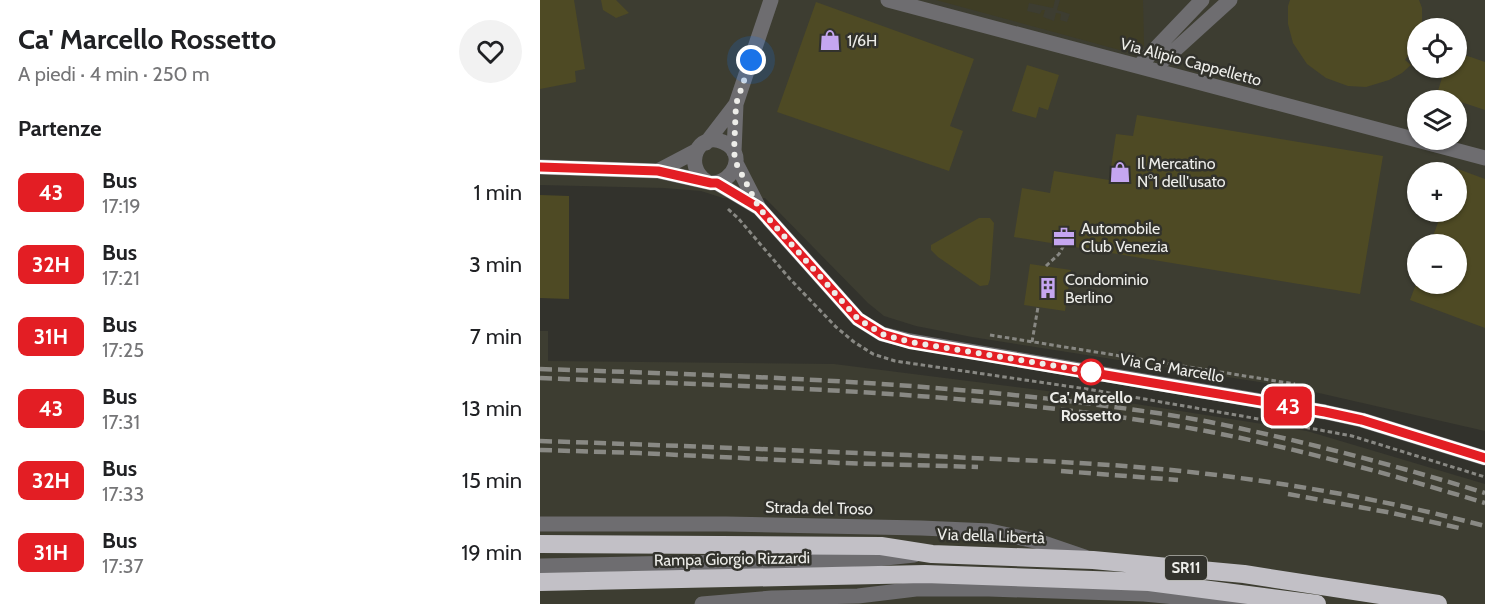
<!DOCTYPE html>
<html lang="it">
<meta charset="utf-8">
<style>
:root{--surface:#fff;--page:#f2f2f2;--text:#202124;--muted:#757577}
body{margin:0;font-family:Cabin,sans-serif;background:var(--page);color:var(--text);height:100vh;display:flex;flex-direction:column;font-size:22px;white-space:nowrap}
*{box-sizing:border-box;margin:0}
p{font-size:20px;color:var(--muted)}
.icon{flex:none;width:33px;height:33px;fill:none;stroke:currentColor;stroke-width:2;stroke-linecap:round;stroke-linejoin:round}
.map{position:relative;flex:1;overflow:hidden}
.side{display:flex;flex-direction:column;background:var(--surface);width:540px}
.side>*{flex:none}
.badge{padding:0 12px;border-radius:9px;font-size:21px;line-height:39px}
.controls{position:absolute;left:867px;top:18px;display:grid;gap:12px}
.controls a{display:grid;place-items:center;width:60px;height:60px;border-radius:50%;background:var(--surface);box-shadow:0 2px 4px #0004;font-size:30px}
.you{position:absolute;width:30px;height:30px;margin:-15px;border:4px solid #fff;border-radius:50%;background:#1a73e8;box-shadow:0 0 0 9px #1a73e833}
.map>.badge{position:absolute;translate:-50% -50%;box-shadow:0 0 0 3px #fff}
h2{padding:0 18px;font-size:22px;line-height:54px}
.round{display:grid;place-items:center;flex:none;width:63px;height:63px;border-radius:32px;background:var(--page)}
.summary{display:flex;align-items:center;justify-content:space-between;height:102px;padding:0 18px}
h1{font-size:28px;font-weight:700;line-height:45px}
ul{padding:0;list-style:none}
li{display:flex;align-items:center;gap:18px;height:72px;padding:0 18px}
li div{flex:1}
li b{display:block;font-size:22px}
li em{font-style:normal}
li .badge{min-width:66px;font-weight:700;text-align:center}
main{display:flex;flex:1;min-height:0}
.map>svg:first-child{display:block}
.built{fill:#3d3d31;fill-rule:evenodd}
.green{fill:#3f3d25}
.building{fill:#4e4a24}
.lines{fill:none;stroke-linecap:round;stroke-linejoin:round}
.path{stroke:#888883;stroke-width:3;stroke-dasharray:4.5 3;stroke-linecap:butt}
.minor{stroke:#6e6d70;stroke-width:15}
.highway{stroke:#c2c0c6;stroke-width:18}
.rail{stroke:#898984;stroke-width:4.5;stroke-dasharray:12 6;stroke-linecap:butt}
.line-casing{stroke:#fff;stroke-width:14}
.line{stroke:#e31e24;stroke-width:9}
.walk{stroke:#edede9;stroke-width:6;stroke-dasharray:0 10.8}
.stop-dot{fill:#fff;stroke:#e31e24;stroke-width:3}
.labels{text-anchor:middle;dominant-baseline:central;stroke-width:5;stroke-linejoin:round;paint-order:stroke}
.shield{fill:#32322c;stroke:#b5b5b0;stroke-width:1.5}
.shield-label{font-size:15px;font-weight:bold;fill:#edede9}
.poi-label{font-size:16px;fill:#edede9;stroke:#32322c;text-anchor:start}
.street-label{font-size:16px;fill:#edede9;stroke:#32322c}
.stop-label{font-size:16px;font-weight:bold;fill:#edede9;stroke:#32322c}
</style>
<main>
<section class="side">
<div class="summary"><div><h1>Ca' Marcello Rossetto</h1><p>A piedi · 4 min · 250 m</p></div><a class="round"><svg class="icon" aria-label="heart" viewBox="0 0 24 24"><path d="M12 20l-8-8c-3-5 5-10 8-4 3-6 11-1 8 4z"/></svg></a></div>
<h2>Partenze</h2>
<ul>
<li><span class="badge" style="background:#e31e24;color:#fff">43</span><div><b>Bus</b><p>17:19</p></div><em>1 min</em></li>
<li><span class="badge" style="background:#e31e24;color:#fff">32H</span><div><b>Bus</b><p>17:21</p></div><em>3 min</em></li>
<li><span class="badge" style="background:#e31e24;color:#fff">31H</span><div><b>Bus</b><p>17:25</p></div><em>7 min</em></li>
<li><span class="badge" style="background:#e31e24;color:#fff">43</span><div><b>Bus</b><p>17:31</p></div><em>13 min</em></li>
<li><span class="badge" style="background:#e31e24;color:#fff">32H</span><div><b>Bus</b><p>17:33</p></div><em>15 min</em></li>
<li><span class="badge" style="background:#e31e24;color:#fff">31H</span><div><b>Bus</b><p>17:37</p></div><em>19 min</em></li>
</ul>
</section>
<div class="map">
<svg width="945" height="604" viewBox="0 0 945 604">
<rect width="100%" height="100%" fill="#32322c"/>
<!-- built -->
<path class="built" d="M0 0H945V431L757 388 432 337 376 326 344 316 328 303 225 198H183L161 191 124 188 0 185ZM878 28H916V68H878ZM878 100H916V140H878ZM878 172H916V212H878ZM878 244H916V284H878Z
M0 331H8V361L294 364 539 395 767 431 945 484V604H0Z"/>
<!-- green -->
<path class="green" d="M396 0H515L513 8 489 3 487 11 500 14 502 10H505L503 17 514 21 516 13 521 14 520 20 527 22 530 14 517 10 520 0H603L604 46 587 52Z"/>
<!-- building -->
<path class="building" d="M0 0H34L45 69 35 71 36 82 0 89Z
M61 0H76L89 13 76 18 73 16 63 10Z
M750 0H879L882 8V25L881 28H878L876 44 865 60 871 65 862 73 849 80 826 87 808 86 786 78 767 64 753 43 748 24V6Z
M276 2 434 59 410 126 423 131 409 171 237 112Z
M919 53 945 62V110L897 94 905 68 915 69 916 68Z
M487 65 519 75 508 110 499 107 496 118 472 111Z
M597 115 843 156 820 294 474 237 482 188 510 193 514 171 569 180 576 134 593 136Z
M918 169 945 179V328L870 300 876 284H916V244H890L902 212H916V172Z
M0 195 29 196V299L0 298Z
M439 218H450L454 223 450 279 448 285 440 286 398 257 391 250V245Z
M490 264 531 270 525 311 484 305Z"/>
<g class="lines">
<!-- path -->
<path class="path" d="M188 209 198 218 250 279 296 327 314 342 333 354 355 361 547 389 753 425 812 436 945 477
M506 266 519 254 524 245
M450 335 755 384
M492 342 498 307"/>
<!-- minor -->
<path class="minor" d="M348 0 945 158
M625 59 690 0
M599 66 662 0
M166 143 196 104
M194 152 196 104 231 0
M196 163 219 208 318 319 342 334 370 341 785 412 822 420 945 458
M0 167 118 171 171 183C195 183 207 152 183 142 158 131 143 165 166 181
M118 171 156 151
M177 183 219 208
M0 524H186L381 528 450 531 504 543 545 557
M0 566 336 559 374 555
M162 604 232 598 318 596 376 589H449L604 594 709 604"/>
<!-- highway -->
<path class="highway" d="M0 544 341 546 392 554 553 560 704 574 898 604
M0 582 385 574 609 582 777 604"/>
<!-- rail -->
<path class="rail" d="M0 369C176 375 353 380 528 401 575 407 623 413 670 422 763 441 855 465 945 493
M0 378C222 387 446 391 666 431 760 449 853 475 945 503
M0 441C123 445 245 450 368 455 468 460 569 462 668 474 761 485 854 502 945 526
M0 450 99 453 302 463 438 467
M521 471 638 480
M748 494 852 513 919 528"/>
</g>
<g class="lines">
<defs>
<path id="line" d="M0 167 118 171 171 183H177L219 208 318 319 342 334 370 342 785 412 822 420 945 458"/>
</defs>
<!-- line casing -->
<use href="#line" class="line-casing"/>
<!-- line -->
<use href="#line" class="line"/>
<!-- walk -->
<path class="walk" d="M211 60 196 104 194 152 196 163 219 208 318 319 342 334 370 342 559 373 551 372"/>
</g>
<!-- icons -->
<defs>
<symbol id="shop-bare" viewBox="-9 -9 18 18"><path d="M-5-2.5h2.3a2.7 3.5 0 0 1 5.4 0H5L5.5 6h-11ZM-1.5-2.5h3a1.5 2.3 0 0 0-3 0Z" fill="#c5a6f0" stroke="#32322c" stroke-width="2.5" paint-order="stroke"/></symbol>
<symbol id="office-bare" viewBox="-9 -9 18 18"><path d="M-6-3h4V-5.5h4V-3h4V5H-6ZM-1-4.5V-3h2v-1.5ZM-6 0V1H6V0Z" fill="#c5a6f0" stroke="#32322c" stroke-width="2.5" paint-order="stroke"/></symbol>
<symbol id="building-bare" viewBox="-9 -9 18 18"><path d="M-4-6H4V6H1V3H-1V6H-4ZM-2.5-4.3h1.7v1.8h-1.7ZM.8-4.3h1.7v1.8H.8ZM-2.5-1h1.7V.8h-1.7ZM.8-1h1.7V.8H.8Z" fill="#c5a6f0" stroke="#32322c" stroke-width="2.5" paint-order="stroke"/></symbol>
</defs>
<g fill-rule="evenodd">
<use href="#shop-bare" x="275" y="25" width="30" height="30"/>
<use href="#shop-bare" x="565" y="157" width="30" height="30"/>
<use href="#office-bare" x="509" y="222" width="30" height="30"/>
<use href="#building-bare" x="493" y="273" width="30" height="30"/>
</g>
<!-- markers -->
<circle class="stop-dot" cx="551" cy="372" r="12"/>
<g class="labels">
<!-- shield labels -->
<rect class="shield" x="625" y="556" width="42" height="24" rx="4.5"/>
<g class="shield-label">
<text x="646" y="568">SR11</text>
</g>
<!-- poi labels -->
<g class="poi-label">
<text x="307" y="40">1/6H</text>
<text x="597" y="163">Il Mercatino<tspan x="597" dy="18">N°1 dell'usato</tspan></text>
<text x="541" y="228">Automobile<tspan x="541" dy="18">Club Venezia</tspan></text>
<text x="525" y="279">Condominio<tspan x="525" dy="18">Berlino</tspan></text>
</g>
<!-- street labels -->
<g class="street-label">
<text transform="translate(651 62) rotate(15)">Via Alipio Cappelletto</text>
<text transform="translate(632 368) rotate(10)">Via Ca' Marcello</text>
<text transform="translate(279 508) rotate(1)">Strada del Troso</text>
<text transform="translate(451 536) rotate(2)">Via della Libertà</text>
<text transform="translate(192 559) rotate(-1)">Rampa Giorgio Rizzardi</text>
</g>
<!-- stop labels -->
<g class="stop-label">
<text x="551" y="397">Ca' Marcello<tspan x="551" dy="18">Rossetto</tspan></text>
</g>
</g>
</svg>
<div class="controls">
<a><svg class="icon" aria-label="locate" viewBox="0 0 24 24"><circle cx="12" cy="12" r="6"/><path d="M12 2v4M12 18v4M2 12h4M18 12h4"/></svg></a>
<a><svg class="icon" aria-label="layers" viewBox="0 0 24 24"><path d="M12 4l9 5-9 5-9-5zM3 14l9 5 9-5"/></svg></a>
<a>+</a>
<a>−</a>
</div>
<div class="you" style="left:211px;top:60px"></div>
<b class="badge" style="left:748px;top:406px;background:#e31e24;color:#fff">43</b>
</div>
</main>
